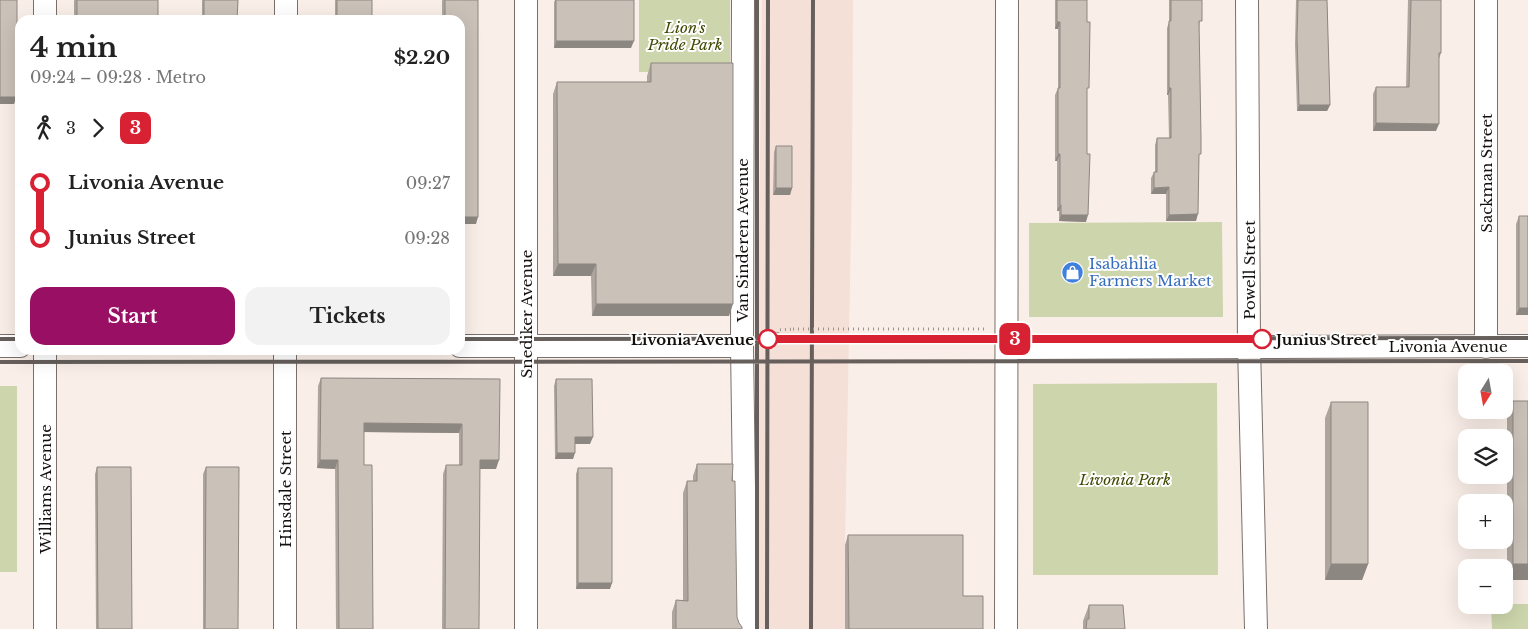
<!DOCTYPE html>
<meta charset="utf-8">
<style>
:root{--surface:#fff;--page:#f2f2f2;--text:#222;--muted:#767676;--accent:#980f63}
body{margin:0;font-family:"Libre Baskerville",serif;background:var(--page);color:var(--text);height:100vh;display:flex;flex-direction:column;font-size:19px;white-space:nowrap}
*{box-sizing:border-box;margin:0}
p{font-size:16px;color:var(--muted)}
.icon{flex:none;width:28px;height:28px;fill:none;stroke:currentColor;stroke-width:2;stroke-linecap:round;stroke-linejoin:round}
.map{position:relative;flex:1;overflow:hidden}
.panel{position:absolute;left:15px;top:15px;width:450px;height:340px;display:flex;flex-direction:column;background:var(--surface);border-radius:15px;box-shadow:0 5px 20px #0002}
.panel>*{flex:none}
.badge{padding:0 10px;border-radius:8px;font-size:18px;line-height:32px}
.needle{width:32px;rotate:191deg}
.fabs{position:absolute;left:1458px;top:364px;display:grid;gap:10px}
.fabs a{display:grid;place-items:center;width:55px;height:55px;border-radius:10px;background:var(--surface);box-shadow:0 5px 20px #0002;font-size:25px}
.map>.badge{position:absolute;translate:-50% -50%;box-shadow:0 0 0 2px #fff}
.legs{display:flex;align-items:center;gap:8px;height:55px;padding:0 15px;font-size:16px}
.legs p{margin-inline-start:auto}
.summary{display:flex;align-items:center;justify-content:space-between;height:85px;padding:0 15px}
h1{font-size:28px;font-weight:700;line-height:38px}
.button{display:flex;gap:10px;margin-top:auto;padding:10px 15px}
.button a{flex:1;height:58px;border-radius:15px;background:var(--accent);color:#fff;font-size:20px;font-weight:700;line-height:58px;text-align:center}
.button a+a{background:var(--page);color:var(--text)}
ul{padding:0 15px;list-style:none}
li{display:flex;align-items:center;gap:18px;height:55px;font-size:19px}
li i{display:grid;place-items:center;width:8px;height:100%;margin:0 6px;background:currentColor}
li i::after{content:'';width:12px;height:12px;margin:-6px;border:4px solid;border-radius:50%;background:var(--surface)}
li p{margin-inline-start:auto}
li:first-child i{background:linear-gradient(#0000 50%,currentColor 0)}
li:last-child i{background:linear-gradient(currentColor 50%,#0000 0)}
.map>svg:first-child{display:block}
.built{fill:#f4e0d7}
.green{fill:#cdd5ac}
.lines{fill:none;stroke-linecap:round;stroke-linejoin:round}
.street-casing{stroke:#7a6f6a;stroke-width:24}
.path{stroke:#9c938f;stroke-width:3;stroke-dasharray:1 4;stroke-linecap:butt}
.street{stroke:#fff;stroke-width:22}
.rail{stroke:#665f5c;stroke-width:4}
.path-bridge{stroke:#9c938f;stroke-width:3;stroke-dasharray:1 4;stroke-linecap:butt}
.wall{fill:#aea69e}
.shaded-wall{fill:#8d8781}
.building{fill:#cac1b8;stroke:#8d8781}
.line-1-casing{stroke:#fff;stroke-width:11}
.line-1{stroke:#d82233;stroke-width:8}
.stop-1-dot{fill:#fff;stroke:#d82233;stroke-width:2.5}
.labels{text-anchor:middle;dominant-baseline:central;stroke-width:4;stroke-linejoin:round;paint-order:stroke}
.park-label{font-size:15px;font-style:italic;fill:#414800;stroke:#fefefe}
.street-label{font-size:15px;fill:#130f0d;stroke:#fefefe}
.shop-label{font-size:15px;fill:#366cbe;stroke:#fefefe;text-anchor:start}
.stop-label{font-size:15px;font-weight:bold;fill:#130f0d;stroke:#fefefe;text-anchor:end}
</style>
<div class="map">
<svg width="1528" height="629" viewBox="0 0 1528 629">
<rect width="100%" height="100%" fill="#faeee8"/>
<!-- built -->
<path class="built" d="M762 0H853L852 177 845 545V629H754Z"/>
<!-- green -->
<path class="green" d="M553 0H730V72H639V0Z
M1222 222 1223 317H1029V223Z
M1217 383 1218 575H1033V384Z
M0 386H17V572H0Z
M1504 604H1528V629H1492L1491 605Z"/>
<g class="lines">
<defs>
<path id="street" d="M526 0V629
M743 0 742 346 746 629
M1247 0 1249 346 1256 629
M1486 0V347
M45 20V0
M286 20V0
M0 346H20
M460 346H742
M1008 348 1528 346
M45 350V629
M285 350V629
M1006 629 1007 0"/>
</defs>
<!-- street casing -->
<use href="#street" class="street-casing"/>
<!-- path -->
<path class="path" d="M764 345H777L778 330 793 329"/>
<!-- street -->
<use href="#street" class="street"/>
<!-- rail -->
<path class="rail" d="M0 339H20
M460 339 1528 338
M0 362 1528 361
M757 629V0
M767 629 768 0
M811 629 813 0"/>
<!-- path-bridge -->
<path class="path-bridge" d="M793 329H984"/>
</g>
<!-- wall -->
<path class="wall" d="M74 0H158V20H74Z
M202 0H238L237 20H202Z
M335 0H372V20H335Z
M442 0H478L476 224 460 20H442Z
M555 0H634L631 48H554V2Z
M1055 0H1087L1086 222 1059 221V211H1057V161H1055V95L1058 88V29H1055Z
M1169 0H1202L1199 28V161L1196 221H1166V194H1151V178L1154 172H1155V145L1157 138H1169L1168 95H1167V28L1169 22Z
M1296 0H1327L1330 105 1327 111H1297L1295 44Z
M1408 0H1441V53L1439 59 1436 131H1373V94L1376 87H1406Z
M651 63 729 316H592L591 276H553V94L557 82H647V76Z
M776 146 792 188 790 195H773L774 152Z
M1519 216 1528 315H1516V224Z
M321 378 500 379 496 469H480L479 629H442L443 474 446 465H459V433L364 432V465L373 629H336L335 469 317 468 318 386Z
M556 379 590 444H575L573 459H555L554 386Z
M1513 401H1528V580H1507V417Z
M1331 402 1368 564 1362 580H1325V418Z
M697 464 732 481 737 617 739 623 742 629H672V612L676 600H683V493L687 481H693V476Z
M97 467 132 629H96L95 474Z
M206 467 238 629H203V474Z
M578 468 610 589H576V474Z
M848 535 963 596 983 629H845V545Z
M1089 605 1125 629H1083V621Z"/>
<!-- shaded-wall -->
<path class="shaded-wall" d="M1057 22H1060L1058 29H1055Z
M556 41H634L631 48H554Z
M1169 88H1171L1168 95H1167Z
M0 97H17L14 104H0Z
M1299 105H1330L1327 111H1297Z
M1376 123 1439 124 1436 131H1373Z
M1058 154H1060L1057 161H1055Z
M1169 187 1166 194H1151L1154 188Z
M776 188H792L790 195H773Z
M1060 205H1061L1059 211H1057Z
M1198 214 1196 221H1166L1169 215Z
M1061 215H1088L1086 222 1059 221Z
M460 217H478L476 224H460Z
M558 264H596L591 276H553Z
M596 304H733L729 316H592Z
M1519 308H1528V315H1516Z
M364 423 462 424 459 433 361 432Z
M575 437H593L590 444H573Z
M557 453H575L573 459H555Z
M320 460H338L335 469 317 468Z
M480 460H499L496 469H477Z
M1331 564H1368L1362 580H1325Z
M1513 564H1528V580H1507Z
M578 583H612L610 589H576Z"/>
<!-- building -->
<path class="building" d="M0 0H17V97H0Z
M77 0H158V20H77Z
M204 0H238L237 20H204Z
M337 0H372V20H337Z
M445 0H478V217H460V20H445Z
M556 0H634V41H556Z
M1057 0H1087V22H1090L1089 88H1087V154H1090L1088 215H1061V205H1060V154H1058V88H1060V22H1057Z
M1171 0H1202V21H1199L1201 138V154H1199L1198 214 1169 215V187L1154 188V172H1157V138H1171V88H1169V21H1171Z
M1298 0H1327L1330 105H1299L1297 38Z
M1411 0H1441V53H1439V124L1376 123V87H1409Z
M651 63H733V304H596V264H558L557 82H651Z
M776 146H792V188H776Z
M1519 216H1528V308H1519Z
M321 378 500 379 499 460H480L479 629H445L446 465H462V424L364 423V465H372L373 629H339L338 460H320Z
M556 379H592L593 437H575V453H557Z
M1513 401H1528V564H1513Z
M1331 402H1368V564H1331Z
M697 464H733L732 481H735L737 617 739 623 742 627V629H676V600L688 601 687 481H697Z
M97 467H131L132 629H98Z
M206 467H239L238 629H205Z
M578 468H612V583H578Z
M848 535H963V596H983V629H849Z
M1089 605H1123L1125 629H1086L1087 619H1089Z"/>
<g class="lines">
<defs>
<path id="line-1" d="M768 339H1262"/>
</defs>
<!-- line-1 casing -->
<use href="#line-1" class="line-1-casing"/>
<!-- line-1 -->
<use href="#line-1" class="line-1"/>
</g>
<!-- icons -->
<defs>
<symbol id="shop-disc" viewBox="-11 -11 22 22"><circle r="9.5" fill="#3f7fe0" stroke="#fefefe"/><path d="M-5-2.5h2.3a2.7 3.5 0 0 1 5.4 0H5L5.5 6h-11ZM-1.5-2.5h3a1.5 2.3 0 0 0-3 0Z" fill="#fff"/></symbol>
</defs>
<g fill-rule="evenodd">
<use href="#shop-disc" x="1060" y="260" width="25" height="25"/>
</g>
<!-- markers -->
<g class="stop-1-dot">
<circle cx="768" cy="339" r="9"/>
<circle cx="1262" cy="339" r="9"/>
</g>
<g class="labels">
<!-- park labels -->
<g class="park-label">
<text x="685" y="27">Lion's<tspan x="685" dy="17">Pride Park</tspan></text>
<text x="1125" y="479">Livonia Park</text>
</g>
<!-- street labels -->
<g class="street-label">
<text transform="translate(1486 173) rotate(-90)">Sackman Street</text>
<text transform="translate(742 240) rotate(-90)">Van Sinderen Avenue</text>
<text transform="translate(1249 270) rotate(-90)">Powell Street</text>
<text transform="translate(526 314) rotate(-90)">Snediker Avenue</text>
<text x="1448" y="346">Livonia Avenue</text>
<text transform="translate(45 489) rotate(-90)">Williams Avenue</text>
<text transform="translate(285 489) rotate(-90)">Hinsdale Street</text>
</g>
<!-- shop labels -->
<g class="shop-label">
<text x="1089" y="263">Isabahlia<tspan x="1089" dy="17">Farmers Market</tspan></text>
</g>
<!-- stop labels -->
<g class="stop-label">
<text x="754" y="339">Livonia Avenue</text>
<text x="1276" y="339" text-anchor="start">Junius Street</text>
</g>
</g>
</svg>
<div class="fabs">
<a><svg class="needle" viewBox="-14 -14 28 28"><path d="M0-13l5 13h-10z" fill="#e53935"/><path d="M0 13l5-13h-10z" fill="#767676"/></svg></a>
<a><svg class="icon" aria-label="layers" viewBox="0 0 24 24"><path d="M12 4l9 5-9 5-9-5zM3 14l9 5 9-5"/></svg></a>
<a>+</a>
<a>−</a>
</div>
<b class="badge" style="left:1015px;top:339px;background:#d82233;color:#fff">3</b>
<section class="panel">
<div class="summary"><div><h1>4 min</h1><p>09:24 – 09:28 · Metro</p></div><b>$2.20</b></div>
<div class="legs"><svg class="icon" aria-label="walk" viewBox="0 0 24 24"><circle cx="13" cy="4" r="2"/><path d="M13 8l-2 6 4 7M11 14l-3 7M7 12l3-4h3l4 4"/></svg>3<svg class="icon" aria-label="forward" viewBox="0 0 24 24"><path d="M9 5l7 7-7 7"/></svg><b class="badge" style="background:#d82233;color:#fff">3</b></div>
<ul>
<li><i style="color:#d82233"></i><b>Livonia Avenue</b><p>09:27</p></li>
<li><i style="color:#d82233"></i><b>Junius Street</b><p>09:28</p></li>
</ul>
<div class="button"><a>Start</a><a>Tickets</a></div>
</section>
</div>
